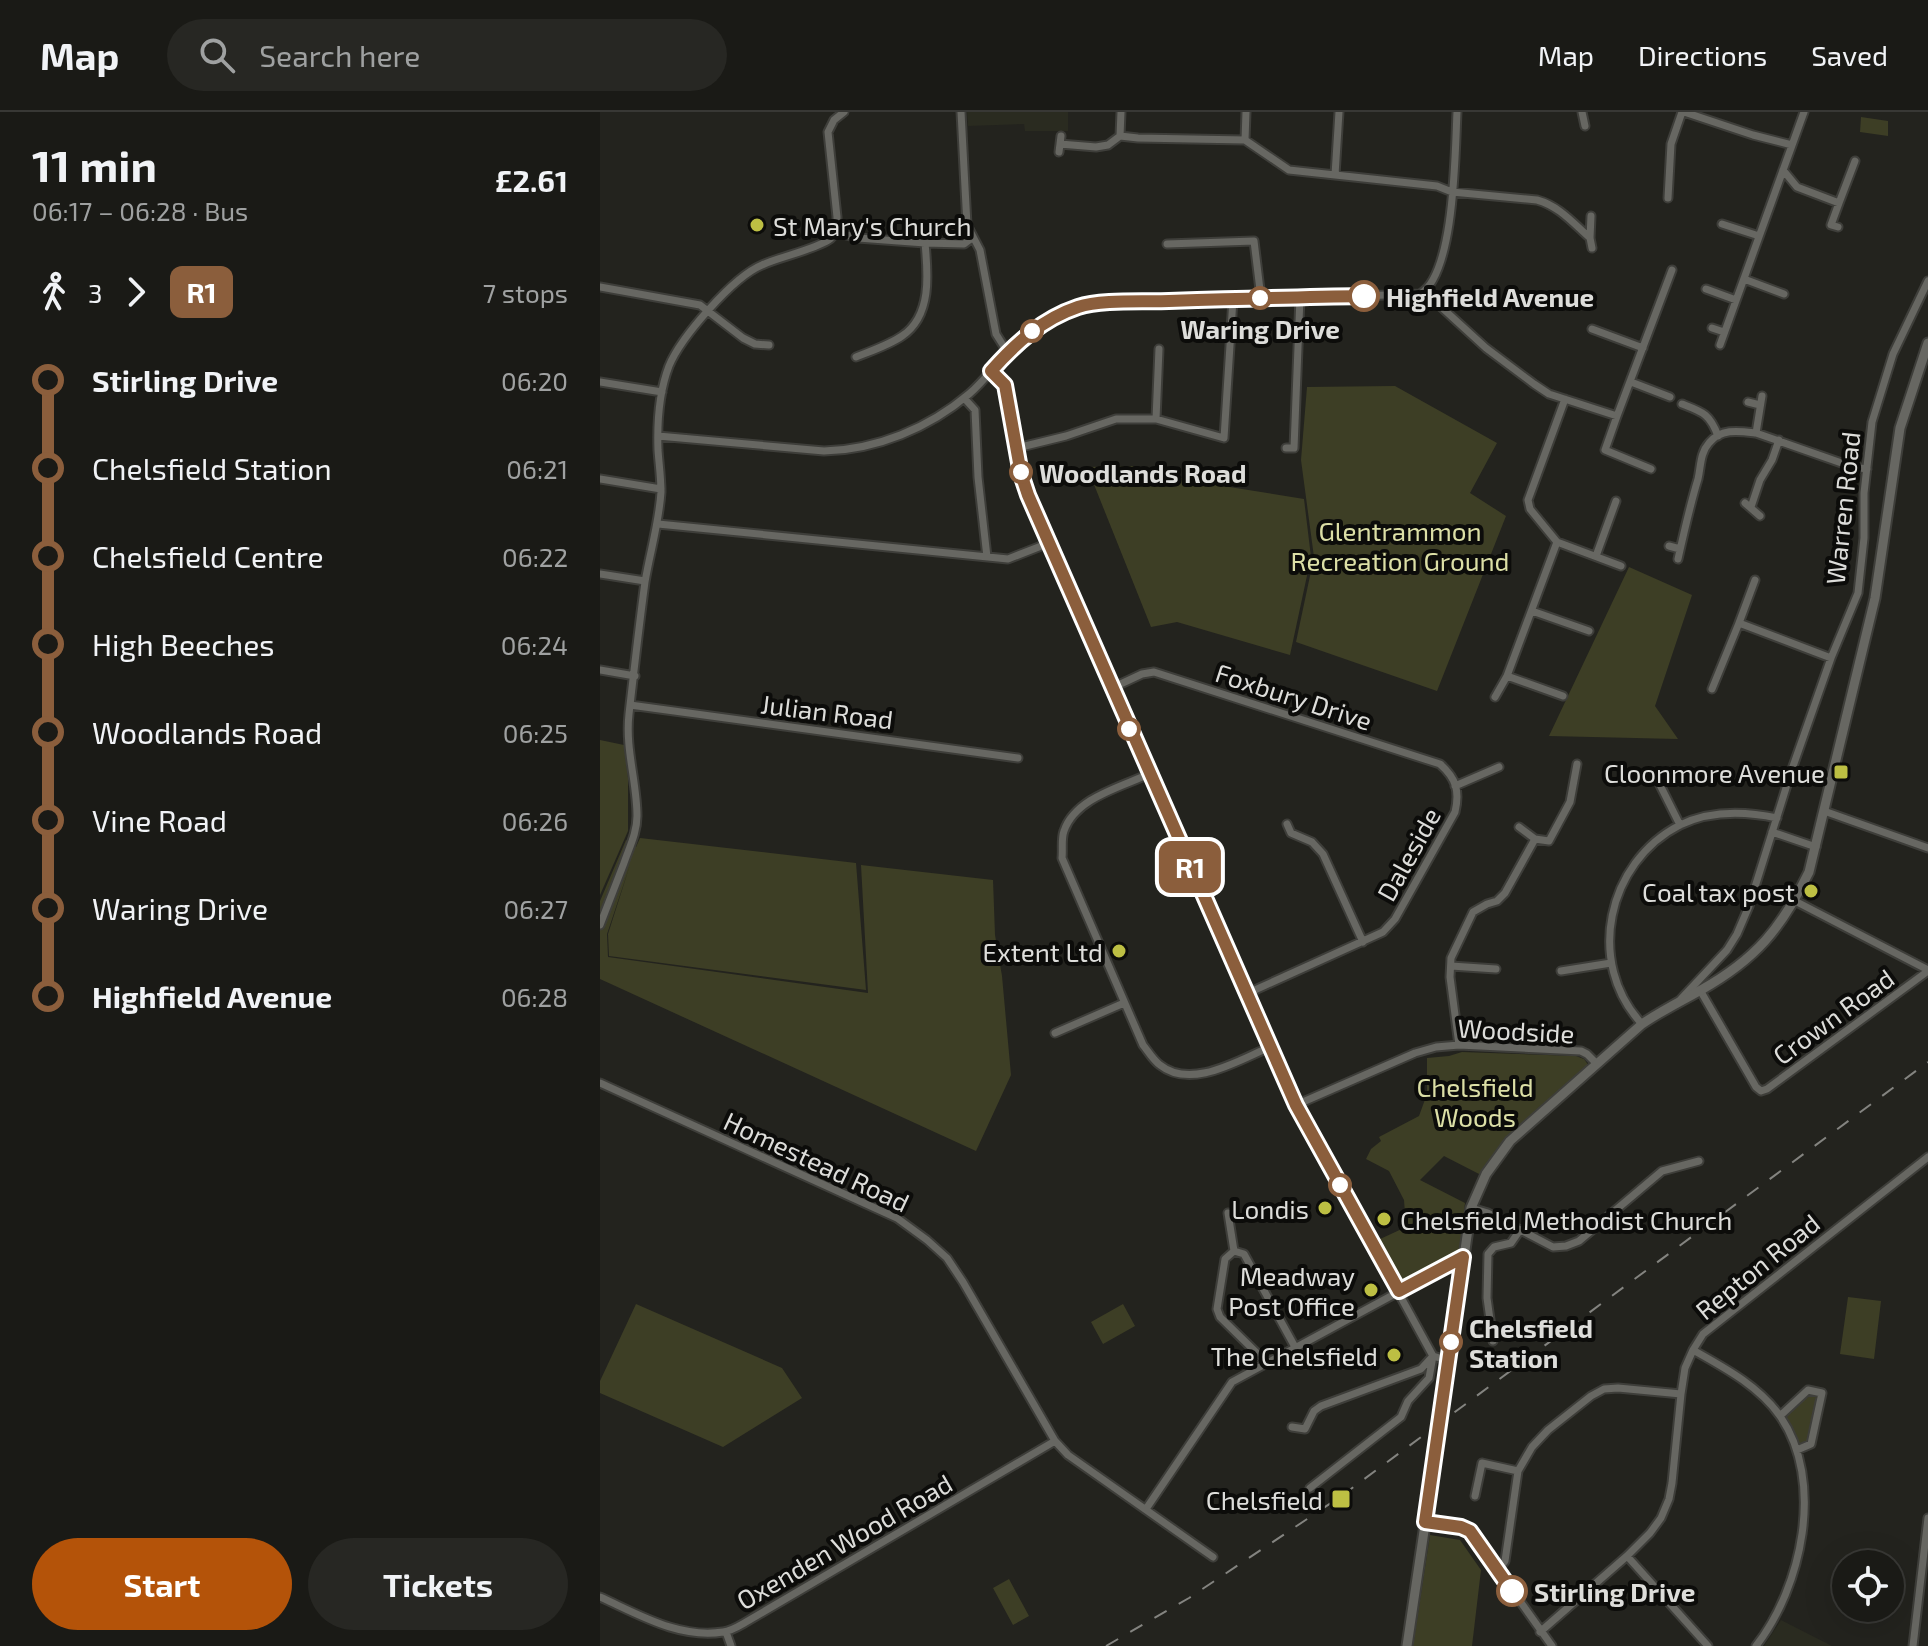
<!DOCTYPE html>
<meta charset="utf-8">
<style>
:root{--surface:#1a1a16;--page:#272723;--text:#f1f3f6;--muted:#9fa1a1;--line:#383835;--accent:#b45309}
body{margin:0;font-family:"Exo 2",sans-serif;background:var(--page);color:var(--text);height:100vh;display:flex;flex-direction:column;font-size:30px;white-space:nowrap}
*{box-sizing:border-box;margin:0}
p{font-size:26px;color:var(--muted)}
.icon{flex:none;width:44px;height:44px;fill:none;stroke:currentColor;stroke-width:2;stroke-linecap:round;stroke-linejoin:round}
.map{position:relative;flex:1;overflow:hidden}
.details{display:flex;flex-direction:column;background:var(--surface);width:600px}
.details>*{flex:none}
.badge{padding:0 16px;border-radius:12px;font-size:28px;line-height:52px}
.fabs{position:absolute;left:1232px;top:1438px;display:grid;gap:16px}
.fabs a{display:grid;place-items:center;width:72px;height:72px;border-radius:50%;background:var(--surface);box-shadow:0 8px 32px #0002,0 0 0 2px var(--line);font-size:40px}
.map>.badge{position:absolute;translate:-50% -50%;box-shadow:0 0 0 4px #fff}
.legs{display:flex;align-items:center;gap:12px;height:88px;padding:0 32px;font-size:26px}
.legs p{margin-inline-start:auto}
.overview{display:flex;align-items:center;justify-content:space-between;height:136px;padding:0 32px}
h1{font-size:44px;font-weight:700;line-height:60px}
.primary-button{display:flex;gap:16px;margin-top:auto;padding:16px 32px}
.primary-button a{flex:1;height:92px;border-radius:48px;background:var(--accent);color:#fff;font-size:32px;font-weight:700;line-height:92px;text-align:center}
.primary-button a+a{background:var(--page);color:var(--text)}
ul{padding:0 32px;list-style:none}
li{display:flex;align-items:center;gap:28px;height:88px;font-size:30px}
li i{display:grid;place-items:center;width:12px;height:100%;margin:0 10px;background:currentColor}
li i::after{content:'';width:20px;height:20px;margin:-10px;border:6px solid;border-radius:50%;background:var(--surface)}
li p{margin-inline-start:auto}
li:first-child i{background:linear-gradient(#0000 50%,currentColor 0)}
li:last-child i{background:linear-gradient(currentColor 50%,#0000 0)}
header{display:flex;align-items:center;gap:48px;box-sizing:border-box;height:112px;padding:0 40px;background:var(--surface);border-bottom:2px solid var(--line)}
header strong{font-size:38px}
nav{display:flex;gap:44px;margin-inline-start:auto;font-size:28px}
.search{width:560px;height:72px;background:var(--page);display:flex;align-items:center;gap:20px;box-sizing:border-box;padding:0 28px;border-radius:44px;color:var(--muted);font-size:30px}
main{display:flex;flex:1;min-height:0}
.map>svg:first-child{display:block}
.built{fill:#2a2b20}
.green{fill:#3d3e25}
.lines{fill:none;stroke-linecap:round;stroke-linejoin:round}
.minor-casing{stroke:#3e3e3a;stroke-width:11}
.tertiary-casing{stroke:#3e3e3a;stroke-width:13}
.minor{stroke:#676762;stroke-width:7}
.tertiary{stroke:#676762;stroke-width:9}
.rail{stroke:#848480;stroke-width:2;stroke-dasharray:14 14;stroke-linecap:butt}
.tertiary-bridge-casing{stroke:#3e3e3a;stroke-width:13;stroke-linecap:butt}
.tertiary-bridge{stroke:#676762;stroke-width:9}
.line-1-casing{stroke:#fff;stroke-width:18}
.line-1{stroke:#8b5e3c;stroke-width:12}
.poi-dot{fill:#bdbf43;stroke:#0c0c0a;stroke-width:3}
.stop-1-dot{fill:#fff;stroke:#8b5e3c;stroke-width:4}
.labels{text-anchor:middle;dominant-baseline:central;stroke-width:8;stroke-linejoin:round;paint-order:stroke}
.poi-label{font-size:26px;fill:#ddddda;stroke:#0c0c0a;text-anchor:end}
.stop-label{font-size:26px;font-weight:bold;fill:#ddddda;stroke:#0c0c0a;text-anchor:start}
.street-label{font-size:26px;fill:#ddddda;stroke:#0c0c0a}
.park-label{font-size:26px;fill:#dcdfa6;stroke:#0c0c0a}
</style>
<header>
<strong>Map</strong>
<div class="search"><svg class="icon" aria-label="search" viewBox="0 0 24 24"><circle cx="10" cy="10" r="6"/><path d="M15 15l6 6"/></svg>Search here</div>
<nav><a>Map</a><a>Directions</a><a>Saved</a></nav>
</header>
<main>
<section class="details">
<div class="overview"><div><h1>11 min</h1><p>06:17 – 06:28 · Bus</p></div><b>£2.61</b></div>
<div class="legs"><svg class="icon" aria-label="walk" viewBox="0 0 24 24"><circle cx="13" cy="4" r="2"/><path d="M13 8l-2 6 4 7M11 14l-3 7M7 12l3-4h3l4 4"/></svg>3<svg class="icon" aria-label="forward" viewBox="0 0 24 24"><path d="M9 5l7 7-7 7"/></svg><b class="badge" style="background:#8b5e3c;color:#fff">R1</b><p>7 stops</p></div>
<ul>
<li><i style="color:#8b5e3c"></i><b>Stirling Drive</b><p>06:20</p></li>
<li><i style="color:#8b5e3c"></i><span>Chelsfield Station</span><p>06:21</p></li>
<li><i style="color:#8b5e3c"></i><span>Chelsfield Centre</span><p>06:22</p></li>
<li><i style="color:#8b5e3c"></i><span>High Beeches</span><p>06:24</p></li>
<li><i style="color:#8b5e3c"></i><span>Woodlands Road</span><p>06:25</p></li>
<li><i style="color:#8b5e3c"></i><span>Vine Road</span><p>06:26</p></li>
<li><i style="color:#8b5e3c"></i><span>Waring Drive</span><p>06:27</p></li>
<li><i style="color:#8b5e3c"></i><b>Highfield Avenue</b><p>06:28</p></li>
</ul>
<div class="primary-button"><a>Start</a><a>Tickets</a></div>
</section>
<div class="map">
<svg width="1328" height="1534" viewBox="0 0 1328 1534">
<rect width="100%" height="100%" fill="#23231e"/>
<!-- built -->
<path class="built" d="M367 0H468V19H425L424 12 368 14Z
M1181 1508 1232 1534H1164Z"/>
<!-- green -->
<path class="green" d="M1261 5 1288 9V24L1260 20Z
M795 274 897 331 870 381 906 404 837 579 696 530 714 445 701 348 707 275Z
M533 354 598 370 704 387 711 445 690 543 577 510 551 515 487 355Z
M1029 455 1092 483 1055 594 1078 627 949 624Z
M0 628 24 633 28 666V719L0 783Z
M40 726 256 751 266 878 9 844 8 822 30 753 7 822 8 845 268 881 261 753 393 768 395 823 402 864 411 963 376 1039 0 867V789L26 728 36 735Z
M862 940 976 944 984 947 989 954 906 1025 881 1063 844 1044 820 1068 865 1091 859 1144 804 1173 778 1128 806 1115 804 1088 789 1059 766 1047 771 1037 781 1029 779 1025 819 1004 827 982V946L849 944Z
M1248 1185 1281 1189 1274 1247 1240 1242Z
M36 1192 182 1256 202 1286 123 1335 0 1281V1269Z
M523 1192 535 1214 503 1232 491 1210Z
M1215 1282 1218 1284 1210 1328 1197 1334 1184 1307C1189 1299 1206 1284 1215 1282Z
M830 1423 860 1428 881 1458 872 1534H813Z
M409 1467 429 1504 413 1513 393 1476Z"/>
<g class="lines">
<defs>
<path id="minor" d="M361 0 367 113 380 138 396 222 408 241
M982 0 985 14
M1084 0 1153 23 1192 33
M520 24 521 0
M645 28 646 0
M460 32 496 35 508 33 520 24 538 26 645 28 689 58 837 74 852 80 937 88C959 94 973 111 990 126
M459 40 461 24
M1183 58 1197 75 1239 91 1255 49
M735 63 739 0
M1068 86 1071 32 1082 0
M991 104 990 126 992 136
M1122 112 1159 124
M1238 115 1231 113 1239 91
M235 120 258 126 325 131 364 132 372 126
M567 132 654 129 661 186
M1144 167 1184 182
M0 175 100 193 143 226 155 232 169 233
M1106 177 1136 188
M827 178 839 193 886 236 934 272 949 282 1017 304 1072 158
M1112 216 1124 220
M992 217 1043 236
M1120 233 1204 0
M256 245C271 239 289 233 302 224 332 204 328 162 325 131
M391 259 405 273 421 362 428 383 696 993 833 1244 849 1249
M0 270 62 280
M1031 270 1070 285
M364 286 375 298 378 365 387 445
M1148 290 1160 293
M1082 292C1103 300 1110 302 1118 324
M1017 304 1005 338 1051 357
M556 307 559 237
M1156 321 1162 284
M58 324 224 339C276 338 329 316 369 282 383 270 394 255 407 241 438 209 469 192 514 191L820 182C855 162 855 39 857 0
M417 336 466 324 516 307H556L624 326 633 187
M686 336H694L700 185
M0 367 61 377
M1145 391 1160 404
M1151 395 1160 368 1172 348 1179 328
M58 412 408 447 449 431
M957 430 1021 454
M1069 434 1080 437
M996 444 1016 389
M1078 447C1084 420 1090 393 1098 367 1101 354 1100 341 1109 331 1121 316 1139 319 1156 321L1253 355 1267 357
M0 462 45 469
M1155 468 1139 511 1231 546
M932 499 989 519
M0 558 35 564
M907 564 963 584
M512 576 542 562 554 560 840 652C856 666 860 679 855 700L795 807 783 820 646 882
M1112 577 1139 511
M895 585 907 564 957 430 930 397 928 388 965 287
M30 593 418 646
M549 662C521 675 475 686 464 719 461 727 463 738 462 746L543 933C548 939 553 948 560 953 591 978 639 948 670 935
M1060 673 1080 713
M855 674 899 655
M1224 699 1328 736
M687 712 691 721 712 730 723 742 763 830
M919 715 935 727 949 729 970 690 977 652
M1172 720 1216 735
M1195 789 1328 858
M0 813C8 792 16 772 24 751 29 736 37 721 37 704 37 670 25 637 29 602 34 558 39 514 45 470 50 440 59 411 61 380 61 366 59 352 58 338 57 310 59 280 69 254 81 225 133 165 162 153 179 145 217 137 230 127 237 121 237 113 237 105L228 20 234 8 244 0
M851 854 896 857
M961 859 1011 851
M1100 878 1156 975 1161 979 1167 977 1328 859
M1081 887 1127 838 1137 822 1149 794 1191 660 1231 546 1258 481 1264 426V381L1272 310 1293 242 1328 169
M1042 912C985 851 1007 750 1080 713 1111 698 1144 699 1177 706
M455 921 524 891
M859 933 850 865 851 846 873 800 887 792 897 789 905 781 935 727
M0 971 297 1106 327 1128 347 1146 363 1170 455 1329 468 1343 613 1445
M696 993 815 941 836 935 859 933 981 939 987 942 997 952
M871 1096 888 1101 953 1135 966 1134 979 1129 1062 1059 1099 1049
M628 1101 634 1139
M893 1229 887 1186 888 1142 894 1135 911 1131 920 1118
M1093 1238C1125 1256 1159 1274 1180 1304 1225 1369 1202 1475 1156 1534
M666 1250 620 1205 617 1197 625 1147 634 1139 644 1142 695 1235
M1180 1304 1208 1278 1222 1281 1211 1332 1197 1338
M692 1315 705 1317 714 1299 721 1294 821 1257 832 1245
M710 1376 801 1305 808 1289 829 1266 833 1244
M875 1384 882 1351 918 1359
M546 1397 632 1270 863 1145
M825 1410 861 1415 870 1419 952 1534
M1027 1444 1108 1534
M898 1458 905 1449 918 1359 932 1335 948 1318 991 1284 1004 1277 1018 1276 1081 1282
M0 1485C38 1502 79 1527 123 1520 131 1519 139 1514 146 1510L455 1329
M126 1520 131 1534
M940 1520 1027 1444 1050 1421 1061 1406 1069 1387 1072 1371 1081 1282 1085 1256 1093 1238 1103 1222 1328 1045
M1313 1534 1328 1406"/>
<path id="tertiary" d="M844 1285 871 1096 886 1062 910 1029 1042 912C1061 899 1081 889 1101 878 1156 847 1181 817 1209 760L1275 486 1300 316 1328 231
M807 1534 836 1338"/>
</defs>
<!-- minor casing -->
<use href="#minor" class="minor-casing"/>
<!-- tertiary casing -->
<use href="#tertiary" class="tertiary-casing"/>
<!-- minor -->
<use href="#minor" class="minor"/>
<!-- tertiary -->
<use href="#tertiary" class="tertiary"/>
<!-- rail -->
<path class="rail" d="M506 1534 589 1486 740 1385 1328 950"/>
<defs>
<path id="tertiary-bridge" d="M836 1338 844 1285"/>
</defs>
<!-- tertiary-bridge casing -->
<use href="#tertiary-bridge" class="tertiary-bridge-casing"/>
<!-- tertiary-bridge -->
<use href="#tertiary-bridge" class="tertiary-bridge"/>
</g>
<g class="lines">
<defs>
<path id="line-1" d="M764 184C699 185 634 187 569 189 543 190 501 187 478 195 442 207 415 232 391 259L405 273 421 362 428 383 696 993 799 1179 863 1145 825 1410 861 1415 870 1419 912 1479"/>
</defs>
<!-- line-1 casing -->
<use href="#line-1" class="line-1-casing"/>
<!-- line-1 -->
<use href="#line-1" class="line-1"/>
</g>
<!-- markers -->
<g class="poi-dot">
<circle cx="157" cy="113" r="8"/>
<rect x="1233" y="652" width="16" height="16" rx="4"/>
<circle cx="1211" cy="779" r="8"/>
<circle cx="519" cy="839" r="8"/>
<circle cx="725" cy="1096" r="8"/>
<circle cx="784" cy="1107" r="8"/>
<circle cx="771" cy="1178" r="8"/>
<circle cx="794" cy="1243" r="8"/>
<rect x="731" y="1377" width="20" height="20" rx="4"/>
</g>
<g class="stop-1-dot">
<circle cx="764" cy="184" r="14"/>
<circle cx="660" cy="186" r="10"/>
<circle cx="432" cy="219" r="10"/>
<circle cx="421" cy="360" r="10"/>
<circle cx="529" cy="617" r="10"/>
<circle cx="740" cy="1073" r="10"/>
<circle cx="851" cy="1230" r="10"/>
<circle cx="912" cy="1479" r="14"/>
</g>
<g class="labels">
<!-- poi labels -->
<g class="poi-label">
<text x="173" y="113" text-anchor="start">St Mary's Church</text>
<text x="1225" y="660">Cloonmore Avenue</text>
<text x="1195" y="779">Coal tax post</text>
<text x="503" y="839">Extent Ltd</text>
<text x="709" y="1096">Londis</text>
<text x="800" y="1107" text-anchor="start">Chelsfield Methodist Church</text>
<text x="755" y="1163">Meadway<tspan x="755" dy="30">Post Office</tspan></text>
<text x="778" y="1243">The Chelsfield</text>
<text x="723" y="1387">Chelsfield</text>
</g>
<!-- stop labels -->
<g class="stop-label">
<text x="786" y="184">Highfield Avenue</text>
<text x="660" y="216" text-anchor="middle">Waring Drive</text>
<text x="439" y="360">Woodlands Road</text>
<text x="869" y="1215">Chelsfield<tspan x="869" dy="30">Station</tspan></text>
<text x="934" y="1479">Stirling Drive</text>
</g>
<!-- street labels -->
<g class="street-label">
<text transform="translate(1242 396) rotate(-84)">Warren Road</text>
<text transform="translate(694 584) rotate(18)">Foxbury Drive</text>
<text transform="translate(227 599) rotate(7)">Julian Road</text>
<text transform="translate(808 742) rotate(-61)">Daleside</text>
<text transform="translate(1233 904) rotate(-36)">Crown Road</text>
<text transform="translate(916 918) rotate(3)">Woodside</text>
<text transform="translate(217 1049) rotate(25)">Homestead Road</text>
<text transform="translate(1157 1154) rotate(-39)">Repton Road</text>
<text transform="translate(244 1429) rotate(-30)">Oxenden Wood Road</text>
</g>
<!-- park labels -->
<g class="park-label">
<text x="800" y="418">Glentrammon<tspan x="800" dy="30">Recreation Ground</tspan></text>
<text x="875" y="974">Chelsfield<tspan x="875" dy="30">Woods</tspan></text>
</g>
</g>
</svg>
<div class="fabs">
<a><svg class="icon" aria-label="locate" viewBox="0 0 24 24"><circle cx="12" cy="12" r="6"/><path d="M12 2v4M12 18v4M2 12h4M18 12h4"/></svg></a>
</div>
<b class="badge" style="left:590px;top:755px;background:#8b5e3c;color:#fff">R1</b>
</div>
</main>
